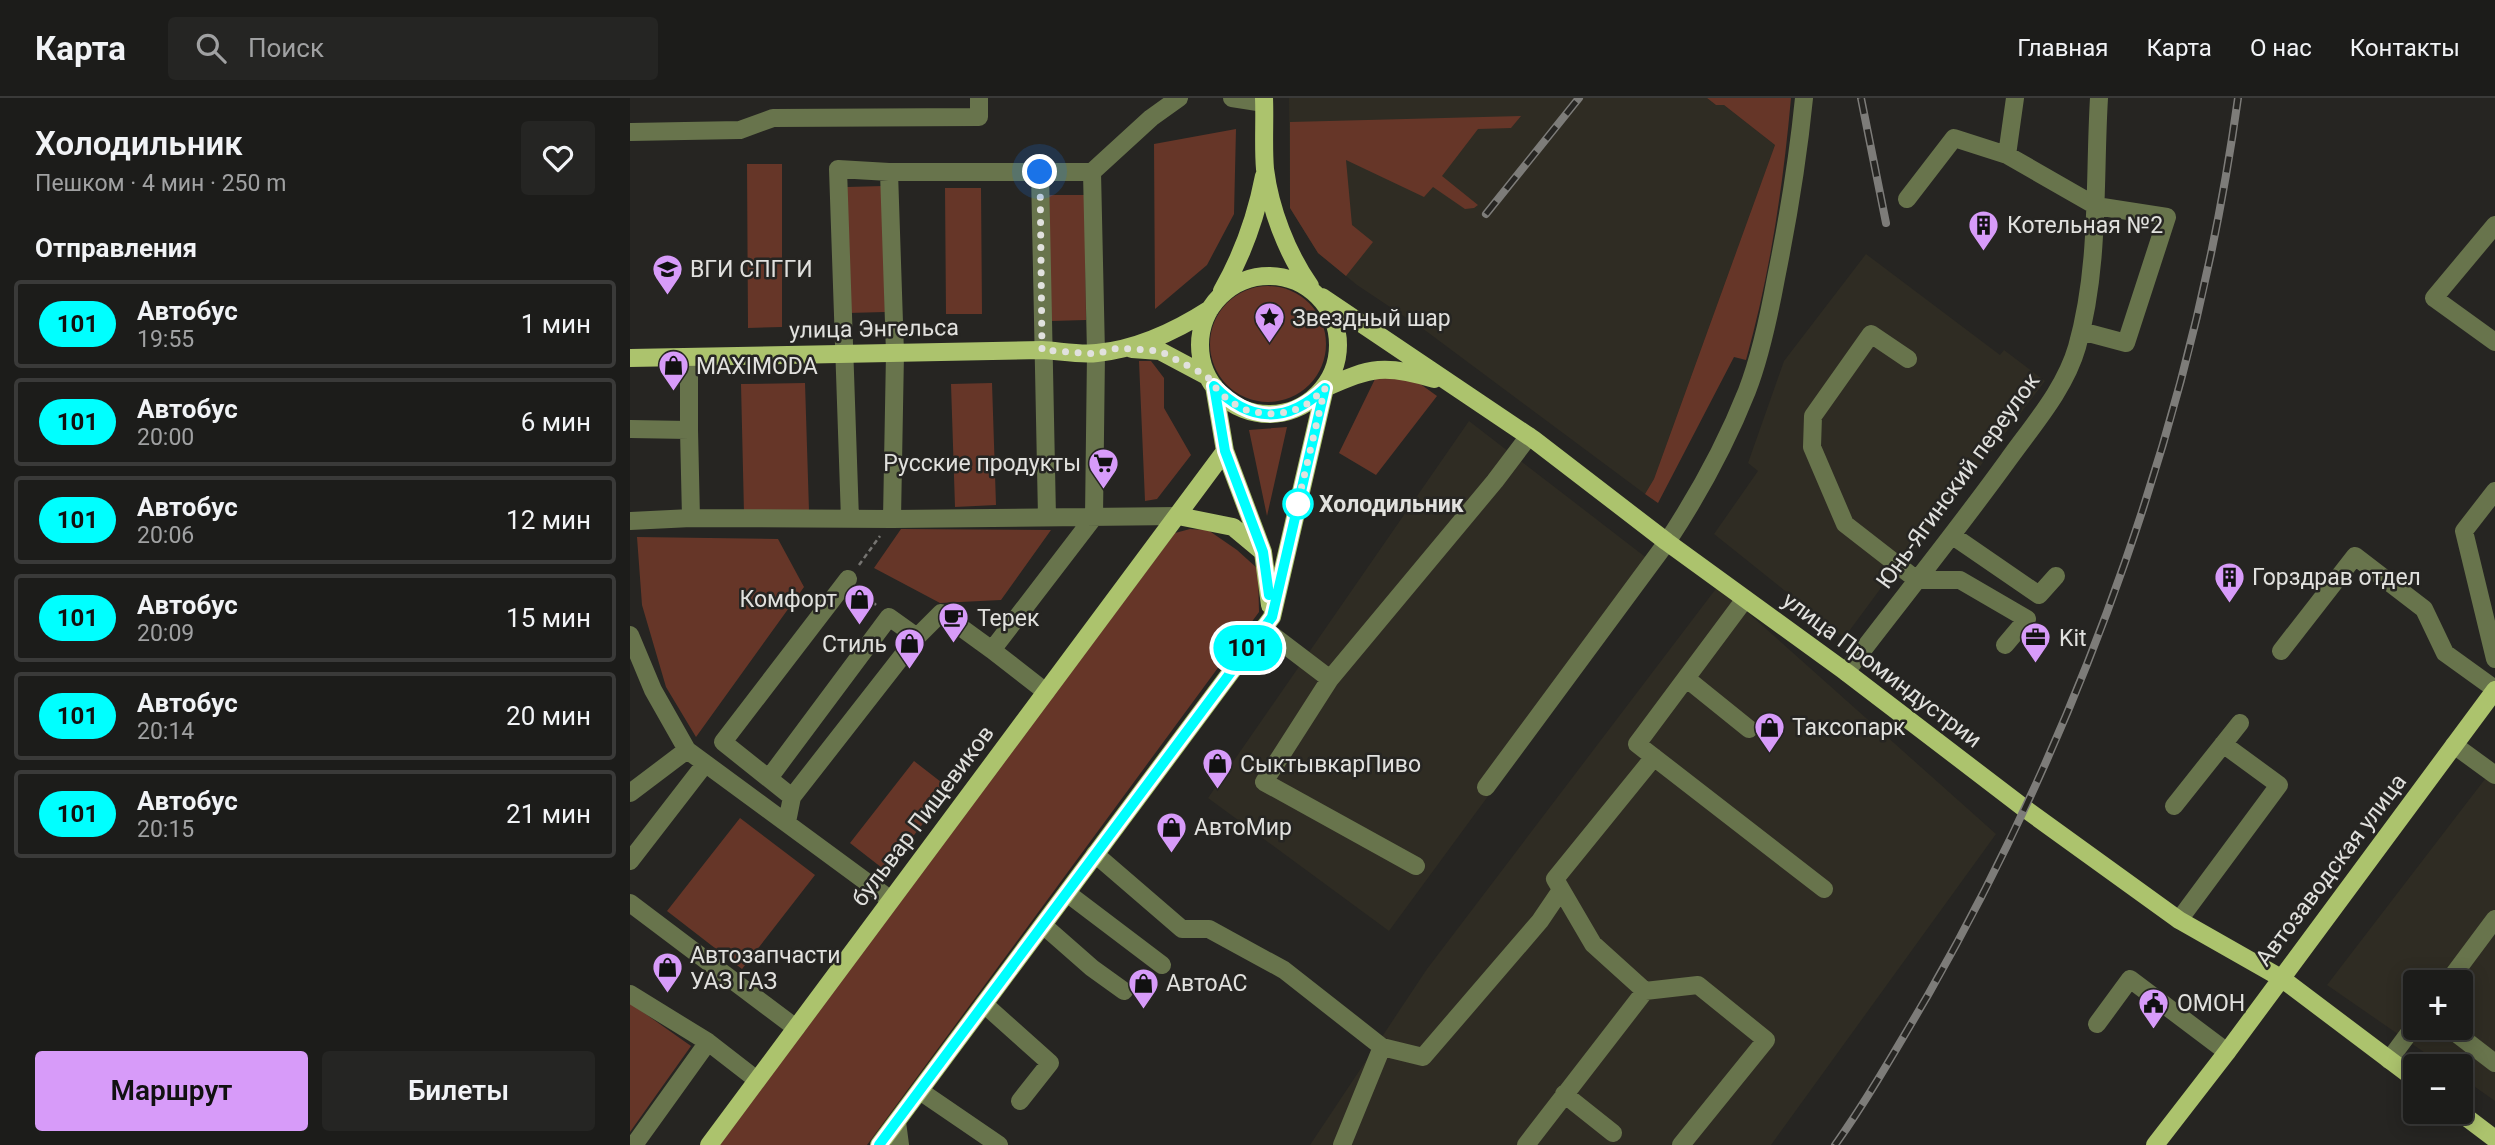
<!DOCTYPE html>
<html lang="ru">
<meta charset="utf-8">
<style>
:root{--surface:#1c1c1a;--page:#252523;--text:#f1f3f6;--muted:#a0a1a2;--line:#3a3a39;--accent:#d79bf9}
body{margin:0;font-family:Roboto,sans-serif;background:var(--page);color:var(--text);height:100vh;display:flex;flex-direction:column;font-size:26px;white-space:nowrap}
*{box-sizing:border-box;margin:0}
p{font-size:23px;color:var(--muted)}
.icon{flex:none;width:38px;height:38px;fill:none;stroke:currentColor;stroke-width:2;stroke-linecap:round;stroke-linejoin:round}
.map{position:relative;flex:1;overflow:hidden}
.panel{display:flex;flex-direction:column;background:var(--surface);width:630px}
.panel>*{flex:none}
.badge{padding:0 14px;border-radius:23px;font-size:24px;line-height:46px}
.buttons{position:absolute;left:1773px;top:872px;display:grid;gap:14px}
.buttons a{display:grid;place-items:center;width:70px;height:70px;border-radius:7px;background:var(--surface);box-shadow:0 4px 18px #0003,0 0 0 2px var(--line);font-size:35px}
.you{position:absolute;width:35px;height:35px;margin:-18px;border:5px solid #fff;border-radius:50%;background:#1a73e8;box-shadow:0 0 0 10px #1a73e833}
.map>.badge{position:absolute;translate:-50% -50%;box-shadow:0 0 0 4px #fff}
h2{padding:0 35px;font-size:26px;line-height:63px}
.round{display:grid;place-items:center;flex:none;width:74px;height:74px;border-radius:7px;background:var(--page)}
.head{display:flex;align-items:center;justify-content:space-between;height:119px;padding:0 35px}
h1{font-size:33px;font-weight:600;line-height:52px}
.cta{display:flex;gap:14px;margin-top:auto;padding:14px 35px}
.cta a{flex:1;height:80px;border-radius:7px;background:var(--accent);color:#111;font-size:28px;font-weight:600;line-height:80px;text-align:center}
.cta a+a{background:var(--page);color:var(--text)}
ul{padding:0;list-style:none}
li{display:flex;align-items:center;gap:21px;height:88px;margin:0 14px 10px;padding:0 21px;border:4px solid var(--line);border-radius:7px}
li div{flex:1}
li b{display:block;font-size:26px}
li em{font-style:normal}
li .badge{min-width:77px;font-weight:700;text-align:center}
header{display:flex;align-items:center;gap:42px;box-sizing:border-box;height:98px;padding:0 35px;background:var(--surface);border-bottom:2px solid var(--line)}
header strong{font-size:33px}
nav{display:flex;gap:38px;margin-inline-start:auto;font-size:24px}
.search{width:490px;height:63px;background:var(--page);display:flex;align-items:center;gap:18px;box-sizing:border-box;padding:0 24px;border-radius:7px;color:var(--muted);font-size:26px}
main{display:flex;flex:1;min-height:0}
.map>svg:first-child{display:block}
.built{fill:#2f2c23;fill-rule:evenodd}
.green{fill:#663628}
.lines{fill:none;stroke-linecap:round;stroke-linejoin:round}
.path{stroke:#767572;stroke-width:2.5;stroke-dasharray:5 3.5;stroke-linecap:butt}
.minor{stroke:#68744c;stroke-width:18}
.major{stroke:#acc36d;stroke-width:18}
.rail-casing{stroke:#7d7c79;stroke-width:8}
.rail{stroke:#262522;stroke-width:5;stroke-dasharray:16;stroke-linecap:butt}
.line-casing{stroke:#fff;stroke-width:16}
.line{stroke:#0ff;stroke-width:10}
.walk{stroke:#e1e1de;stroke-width:7;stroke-dasharray:0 12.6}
.stop-dot{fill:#fff;stroke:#0ff;stroke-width:3.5}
.labels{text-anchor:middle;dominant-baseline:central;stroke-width:5;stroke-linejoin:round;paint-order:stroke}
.poi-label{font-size:23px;fill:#e1e1de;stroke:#262522;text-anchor:start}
.street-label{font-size:23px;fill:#e1e1de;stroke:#262522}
.stop-label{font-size:23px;font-weight:bold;fill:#e1e1de;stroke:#262522;text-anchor:start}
</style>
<header>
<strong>Карта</strong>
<div class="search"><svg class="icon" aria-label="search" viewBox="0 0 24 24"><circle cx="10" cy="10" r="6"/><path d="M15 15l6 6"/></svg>Поиск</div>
<nav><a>Главная</a><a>Карта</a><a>О нас</a><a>Контакты</a></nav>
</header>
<main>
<section class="panel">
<div class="head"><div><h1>Холодильник</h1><p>Пешком · 4 мин · 250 m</p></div><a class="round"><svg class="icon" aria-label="heart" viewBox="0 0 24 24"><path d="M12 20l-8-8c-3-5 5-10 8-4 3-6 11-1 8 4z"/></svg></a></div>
<h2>Отправления</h2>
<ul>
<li><span class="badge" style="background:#0ff;color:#111">101</span><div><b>Автобус</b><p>19:55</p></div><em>1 мин</em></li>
<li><span class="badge" style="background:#0ff;color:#111">101</span><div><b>Автобус</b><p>20:00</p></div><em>6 мин</em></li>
<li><span class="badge" style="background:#0ff;color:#111">101</span><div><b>Автобус</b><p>20:06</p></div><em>12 мин</em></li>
<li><span class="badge" style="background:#0ff;color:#111">101</span><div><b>Автобус</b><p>20:09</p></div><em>15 мин</em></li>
<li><span class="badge" style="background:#0ff;color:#111">101</span><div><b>Автобус</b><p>20:14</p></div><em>20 мин</em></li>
<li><span class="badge" style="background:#0ff;color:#111">101</span><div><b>Автобус</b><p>20:15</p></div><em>21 мин</em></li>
</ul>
<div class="cta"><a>Маршрут</a><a>Билеты</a></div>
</section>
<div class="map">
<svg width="1865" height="1047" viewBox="0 0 1865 1047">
<rect width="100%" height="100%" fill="#262522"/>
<!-- built -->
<path class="built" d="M659 0H1077L1086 7H1094L1145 47 1024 381 1015 396 796 233 727 187 688 155 660 110Z
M1236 156 1370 257 1374 252 1415 283 1287 451 1282 448 1214 540 1084 436 1128 373 1118 365 1154 263Z
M839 323 1027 468 759 833 578 700Z
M1088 488 1366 736 1141 1047H680L797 871Z
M1865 668V1003L1831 979 1830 968H1814L1697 887ZM1785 884H1830V929H1785Z"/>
<!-- green -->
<path class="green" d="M1077 0H1161C1153 89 1140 176 1116 262L1104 259 1028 405 1015 396 1024 381 1145 47 1094 7H1086Z
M891 18 881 30 848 31 812 78 848 107 844 110 835 111 803 89 794 99 716 62 722 127 743 144 716 178 688 155 660 110V24Z
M606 31 604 116 577 167 525 211 524 46Z
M117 66H152V229L118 230Z
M253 88 255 214 218 215 217 89Z
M315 90H351L352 216H316Z
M419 97H455L456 222 421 223Z
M580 246a58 58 0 1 1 116 0a58 58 0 1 1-116 0Z
M521 263 534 280V310L561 357 527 401 515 403 509 263Z
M775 275 807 298 746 377 709 355 745 281Z
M175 285 179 413 114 415 111 286Z
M362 285 366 407 325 409 321 286Z
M657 329 637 418 619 332Z
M271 431 421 432 371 502 310 505 244 470Z
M560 431 578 432 607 452 628 471 629 514 237 1047H87L545 435Z
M7 439 148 441 174 489 66 639 36 589 12 507Z
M284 663 320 691 256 773 220 745Z
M110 720 185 777 112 871 37 813Z
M0 905 61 948 0 1034Z"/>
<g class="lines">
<!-- path -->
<path class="path" d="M229 467 250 438
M231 493 246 507"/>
<!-- minor -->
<path class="minor" d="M602 0 634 5
M1385 0 1377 57 1466 108 1537 119 1496 245 1451 233
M0 34 110 32 143 20 349 19V0
M259 74 265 255 262 421
M410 74 417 419
M462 74 521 20 549 0
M1277 101 1324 40 1377 57
M1865 127 1804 200 1865 244
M1278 261 1241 236 1183 318 1182 349 1215 426 1287 482H1330L1397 521 1375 547
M0 331 59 332 61 420
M59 332V259
M1865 393 1834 433 1865 561
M220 421 208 71 259 74H462L466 255 464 419 362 552 416 594
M0 423 61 420 262 421 548 418
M1323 438 1409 497 1426 478
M1115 501 1007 646 1194 791
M633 530 700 581 634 684 786 768
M0 537 23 592 57 652
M1651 553 1725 458 1794 511 1815 555 1865 591
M1216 574C1270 503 1326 434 1378 362 1403 327 1435 291 1447 249 1470 168 1464 83 1469 0
M700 581 865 383 899 338
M1057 581 1119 631
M1824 647 1865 677
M139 680 259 519 287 539
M856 689 1037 444C1068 397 1096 346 1117 293 1131 257 1139 218 1146 180 1158 121 1168 60 1174 0
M0 695 57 652 261 802
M162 699 287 539 311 515 362 552
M1544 708 1610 625
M157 724 162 699 93 644 218 481
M465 756 552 831H579L654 872 752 949 712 1047
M0 763 75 666
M437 795 532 867
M0 805 166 930
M1549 822 1649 687 1593 646
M413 827 462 870 494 893
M1818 884 1865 821
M1015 893 1068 887 1136 942 1051 1047
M0 896 78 944 127 982
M354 906 420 965 390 1003
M1467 926 1500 881 1597 954
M1818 929 1865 965
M752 949 793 959 910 823 931 792
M1759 962 1785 927
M290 993 369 1047
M934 996 983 1035
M267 1024 270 1047
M4 1047 78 944
M896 1047 1015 893 963 846 925 781 1024 659"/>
<!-- major -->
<path class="major" d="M634 0C635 23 633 48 635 71 640 111 657 155 680 188
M570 247a69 69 0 1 1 138 0a69 69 0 1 1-138 0Z
M592 193C613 156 626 120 634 78
M692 199 903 341 1037 444 1216 574 1394 710 1549 822 1651 880 1785 981
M502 251 530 253 577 278
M0 260 412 252C430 253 450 257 467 255 507 251 546 233 580 211
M584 288 595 353 633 454 640 507
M548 418 603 429 633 454
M1828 1013 1865 1041
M79 1047 595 353
M249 1047 642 519 695 290C740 269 756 266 804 281
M1525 1047 1597 954 1865 592"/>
<defs>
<path id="rail" d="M1231 0 1256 125
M856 116 949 0
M1205 1047C1239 999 1268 948 1298 897 1454 624 1565 312 1608 0"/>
</defs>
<!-- rail casing -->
<use href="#rail" class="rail-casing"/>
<!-- rail -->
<use href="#rail" class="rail"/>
</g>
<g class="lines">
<defs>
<path id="line" d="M249 1047 642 519 695 290C657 326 620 325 584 288L595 353 633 454 639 497"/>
</defs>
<!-- line casing -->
<use href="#line" class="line-casing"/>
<!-- line -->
<use href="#line" class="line"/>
<!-- walk -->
<path class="walk" d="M410 74 412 252 466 256 488 250 530 253 577 278 584 288 599 303 618 313 639 316 660 314 679 305 695 290 665 417 668 406"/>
</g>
<!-- icons -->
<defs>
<symbol id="building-pin" viewBox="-11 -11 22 30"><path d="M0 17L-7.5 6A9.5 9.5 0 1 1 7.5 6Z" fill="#d79bf9" stroke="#262522"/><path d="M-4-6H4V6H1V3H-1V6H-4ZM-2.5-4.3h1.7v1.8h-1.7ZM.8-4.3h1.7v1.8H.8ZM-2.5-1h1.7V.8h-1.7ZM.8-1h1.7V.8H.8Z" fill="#111"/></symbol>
<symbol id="university-pin" viewBox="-11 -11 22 30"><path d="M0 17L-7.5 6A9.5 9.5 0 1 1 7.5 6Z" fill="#d79bf9" stroke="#262522"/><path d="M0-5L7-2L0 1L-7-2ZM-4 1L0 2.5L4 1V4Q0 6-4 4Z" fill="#111"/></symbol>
<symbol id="sight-pin" viewBox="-11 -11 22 30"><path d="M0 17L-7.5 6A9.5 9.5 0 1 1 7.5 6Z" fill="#d79bf9" stroke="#262522"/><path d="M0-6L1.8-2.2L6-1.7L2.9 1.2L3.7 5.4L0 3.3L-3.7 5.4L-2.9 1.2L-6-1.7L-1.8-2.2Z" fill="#111"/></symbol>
<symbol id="shop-pin" viewBox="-11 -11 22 30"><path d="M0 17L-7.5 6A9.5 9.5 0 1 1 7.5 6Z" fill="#d79bf9" stroke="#262522"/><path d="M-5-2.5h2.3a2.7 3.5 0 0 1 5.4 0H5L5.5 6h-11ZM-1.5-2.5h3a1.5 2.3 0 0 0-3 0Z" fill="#111"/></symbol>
<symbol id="supermarket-pin" viewBox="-11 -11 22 30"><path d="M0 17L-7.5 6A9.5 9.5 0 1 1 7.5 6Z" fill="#d79bf9" stroke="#262522"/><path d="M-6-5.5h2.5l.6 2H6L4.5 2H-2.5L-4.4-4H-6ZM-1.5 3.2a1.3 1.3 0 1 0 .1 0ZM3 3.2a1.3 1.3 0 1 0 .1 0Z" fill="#111"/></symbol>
<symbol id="cafe-pin" viewBox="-11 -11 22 30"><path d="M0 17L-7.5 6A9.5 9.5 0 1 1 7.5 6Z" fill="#d79bf9" stroke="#262522"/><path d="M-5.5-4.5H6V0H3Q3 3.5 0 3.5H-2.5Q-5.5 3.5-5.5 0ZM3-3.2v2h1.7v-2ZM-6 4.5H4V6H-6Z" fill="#111"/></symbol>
<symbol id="office-pin" viewBox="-11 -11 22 30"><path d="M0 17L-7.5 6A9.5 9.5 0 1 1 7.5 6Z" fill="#d79bf9" stroke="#262522"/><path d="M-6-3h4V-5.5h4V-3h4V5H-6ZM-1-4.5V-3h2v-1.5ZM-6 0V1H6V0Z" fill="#111"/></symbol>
<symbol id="civic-pin" viewBox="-11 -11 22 30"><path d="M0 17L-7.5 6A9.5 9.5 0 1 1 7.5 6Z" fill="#d79bf9" stroke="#262522"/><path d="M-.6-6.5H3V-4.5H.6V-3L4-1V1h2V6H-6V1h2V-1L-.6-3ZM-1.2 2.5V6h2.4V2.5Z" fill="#111"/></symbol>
</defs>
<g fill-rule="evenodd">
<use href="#building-pin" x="1336" y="110" width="35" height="47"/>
<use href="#university-pin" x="20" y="154" width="35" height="47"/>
<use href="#sight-pin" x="622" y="202" width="35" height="47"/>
<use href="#shop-pin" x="26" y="250" width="35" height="47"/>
<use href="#supermarket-pin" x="456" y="348" width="35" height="47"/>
<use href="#building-pin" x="1582" y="462" width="35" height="47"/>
<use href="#shop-pin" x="212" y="484" width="35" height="47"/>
<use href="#cafe-pin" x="306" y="502" width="35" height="47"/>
<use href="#office-pin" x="1388" y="522" width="35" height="47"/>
<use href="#shop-pin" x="262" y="528" width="35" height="47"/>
<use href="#shop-pin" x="1122" y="612" width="35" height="47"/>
<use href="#shop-pin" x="570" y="648" width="35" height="47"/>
<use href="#shop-pin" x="524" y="712" width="35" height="47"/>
<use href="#shop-pin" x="20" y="852" width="35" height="47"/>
<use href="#shop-pin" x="496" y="868" width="35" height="47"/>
<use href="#civic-pin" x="1506" y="888" width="35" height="47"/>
</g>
<!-- markers -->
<circle class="stop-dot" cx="668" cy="406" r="14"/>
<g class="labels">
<!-- poi labels -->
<g class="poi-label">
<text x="1377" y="127">Котельная №2</text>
<text x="60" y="171">ВГИ СПГГИ</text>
<text x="662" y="220">Звездный шар</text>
<text x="66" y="268">MAXIMODA</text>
<text x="451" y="365" text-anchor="end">Русские продукты</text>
<text x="1622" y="479">Горздрав отдел</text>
<text x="207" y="501" text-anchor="end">Комфорт</text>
<text x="347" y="520">Терек</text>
<text x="1429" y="540">Kit</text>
<text x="257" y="546" text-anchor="end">Стиль</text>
<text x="1162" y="629">Таксопарк</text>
<text x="610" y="666">СыктывкарПиво</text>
<text x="564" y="729">АвтоМир</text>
<text x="60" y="857">Автозапчасти<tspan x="60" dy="26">УАЗ ГАЗ</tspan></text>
<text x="536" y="885">АвтоАС</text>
<text x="1547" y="905">ОМОН</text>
</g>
<!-- street labels -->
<g class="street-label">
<text transform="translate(244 231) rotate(-1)">улица Энгельса</text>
<text transform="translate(1328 383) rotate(-54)">Юнь-Ягинский переулок</text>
<text transform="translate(1252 572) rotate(37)">улица Проминдустрии</text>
<text transform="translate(293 718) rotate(-53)">бульвар Пищевиков</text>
<text transform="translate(1701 772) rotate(-53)">Автозаводская улица</text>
</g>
<!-- stop labels -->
<g class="stop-label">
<text x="689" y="406">Холодильник</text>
</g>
</g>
</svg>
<div class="buttons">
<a>+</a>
<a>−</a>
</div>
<div class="you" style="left:410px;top:74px"></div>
<b class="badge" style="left:618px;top:550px;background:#0ff;color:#111">101</b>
</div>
</main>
